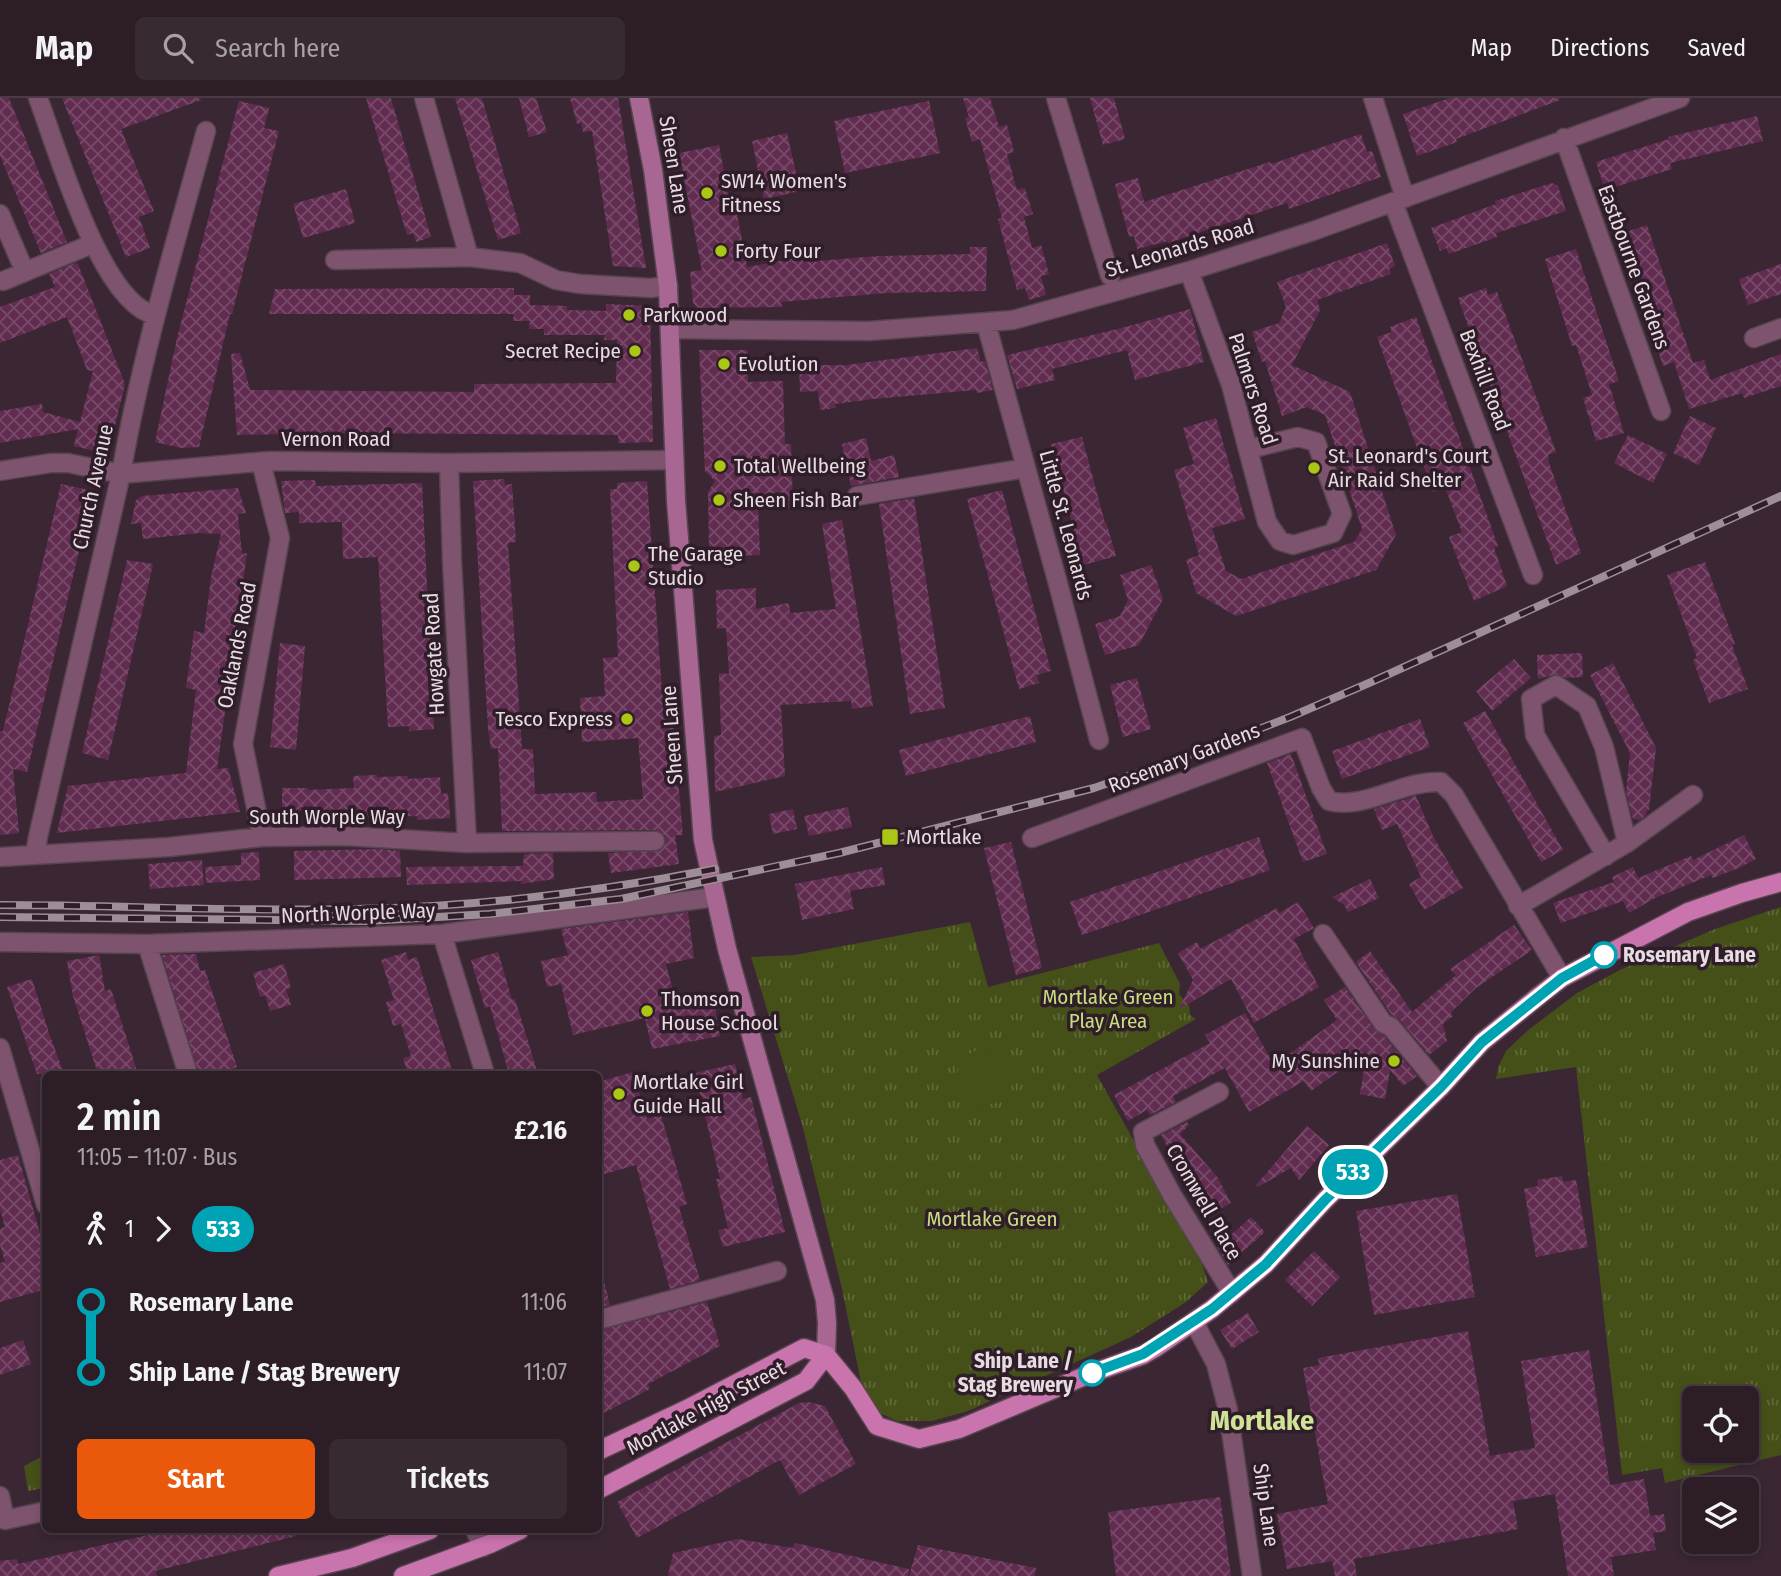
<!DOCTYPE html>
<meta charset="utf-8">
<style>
:root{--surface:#2c1d26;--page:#382a32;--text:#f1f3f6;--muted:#a6a2a7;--line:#483b43;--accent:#ea580c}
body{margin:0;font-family:"Fira Sans Condensed",sans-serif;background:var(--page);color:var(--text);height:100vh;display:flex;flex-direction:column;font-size:26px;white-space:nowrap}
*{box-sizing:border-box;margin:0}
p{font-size:23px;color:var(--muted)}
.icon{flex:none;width:38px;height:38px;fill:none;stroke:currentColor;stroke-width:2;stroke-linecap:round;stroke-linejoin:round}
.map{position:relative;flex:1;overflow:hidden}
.drawer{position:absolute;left:42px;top:973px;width:560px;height:462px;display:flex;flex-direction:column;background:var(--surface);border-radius:10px;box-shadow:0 4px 10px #0003,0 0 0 2px var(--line)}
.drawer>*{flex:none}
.badge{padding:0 14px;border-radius:23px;font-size:24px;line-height:46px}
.fabs{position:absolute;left:1682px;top:1288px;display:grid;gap:14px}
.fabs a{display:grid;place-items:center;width:77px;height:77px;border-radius:10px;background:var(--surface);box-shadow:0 4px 10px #0003,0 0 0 2px var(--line);font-size:35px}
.map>.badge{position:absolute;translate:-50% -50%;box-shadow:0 0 0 4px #fff}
.legs{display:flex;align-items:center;gap:10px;height:77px;padding:0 35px;font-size:23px}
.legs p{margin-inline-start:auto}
.head{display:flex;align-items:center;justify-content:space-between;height:119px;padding:0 35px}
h1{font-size:38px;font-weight:600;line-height:52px}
.cta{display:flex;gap:14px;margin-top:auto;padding:14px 35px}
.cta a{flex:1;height:80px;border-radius:10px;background:var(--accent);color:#fff;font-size:28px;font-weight:600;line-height:80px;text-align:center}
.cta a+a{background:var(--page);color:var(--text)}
ul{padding:0 35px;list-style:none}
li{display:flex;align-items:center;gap:24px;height:70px;font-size:26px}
li i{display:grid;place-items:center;width:10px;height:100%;margin:0 9px;background:currentColor}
li i::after{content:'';width:18px;height:18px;margin:-9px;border:5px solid;border-radius:50%;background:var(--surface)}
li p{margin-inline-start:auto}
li:first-child i{background:linear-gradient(#0000 50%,currentColor 0)}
li:last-child i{background:linear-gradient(currentColor 50%,#0000 0)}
header{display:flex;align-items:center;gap:42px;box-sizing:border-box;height:98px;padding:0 35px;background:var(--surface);border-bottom:2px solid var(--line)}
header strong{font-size:33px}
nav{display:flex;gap:38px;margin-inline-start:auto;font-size:24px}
.search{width:490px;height:63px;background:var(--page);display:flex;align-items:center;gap:18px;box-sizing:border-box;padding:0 24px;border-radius:10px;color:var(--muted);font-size:26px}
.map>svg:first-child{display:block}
.park{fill:url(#park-tufts);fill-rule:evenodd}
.pitch{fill:#455018}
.building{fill:url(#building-cross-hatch)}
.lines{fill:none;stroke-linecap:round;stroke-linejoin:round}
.street-casing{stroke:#56444f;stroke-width:21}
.secondary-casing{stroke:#56444f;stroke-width:21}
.primary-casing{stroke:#56444f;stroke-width:21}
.street{stroke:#7d536e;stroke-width:18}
.secondary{stroke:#a86692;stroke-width:18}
.primary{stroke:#ca74ae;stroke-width:18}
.rail-casing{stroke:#9d8e97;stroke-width:8}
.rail{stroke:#2f1e29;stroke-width:5;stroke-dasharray:16;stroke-linecap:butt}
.line-1-casing{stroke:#fff;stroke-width:16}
.line-1{stroke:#00a3b4;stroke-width:10}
.poi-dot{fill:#abc614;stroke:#2f1e29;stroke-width:2.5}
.stop-1-dot{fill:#fff;stroke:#00a3b4;stroke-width:3.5}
.labels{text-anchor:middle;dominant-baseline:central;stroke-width:7;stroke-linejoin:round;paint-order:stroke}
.street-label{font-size:21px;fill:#e8dce3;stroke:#2f1e29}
.poi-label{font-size:21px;fill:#e8dce3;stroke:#2f1e29;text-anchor:start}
.stop-label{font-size:21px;font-weight:bold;fill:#e8dce3;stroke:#2f1e29;text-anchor:start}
.park-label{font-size:21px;fill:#c8dd7e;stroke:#2f1e29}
.district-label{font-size:28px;font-weight:bold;fill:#d1e397;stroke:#2f1e29}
</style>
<header>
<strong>Map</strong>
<div class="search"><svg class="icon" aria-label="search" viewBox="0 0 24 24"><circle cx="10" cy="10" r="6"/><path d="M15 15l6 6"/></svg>Search here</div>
<nav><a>Map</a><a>Directions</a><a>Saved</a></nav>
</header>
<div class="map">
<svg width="1781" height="1478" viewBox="0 0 1781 1478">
<defs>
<pattern id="park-tufts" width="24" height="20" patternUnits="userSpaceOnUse" patternTransform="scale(1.75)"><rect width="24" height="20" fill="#455018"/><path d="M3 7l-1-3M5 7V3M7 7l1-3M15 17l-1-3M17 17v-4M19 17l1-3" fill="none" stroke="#606939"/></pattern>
<pattern id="building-cross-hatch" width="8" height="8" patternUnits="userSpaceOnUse" patternTransform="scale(1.75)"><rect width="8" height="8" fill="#622c51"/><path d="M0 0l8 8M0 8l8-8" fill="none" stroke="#784a6a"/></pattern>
</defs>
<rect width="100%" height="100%" fill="#3a2733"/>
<!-- park -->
<path class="park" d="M1781 809V1357L1665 1385 1662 1370 1622 1377 1576 969 1496 981 1499 967 1506 953 1527 933 1577 895 1620 872 1715 831ZM1746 1300V1353H1694V1300Z
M970 824 988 889 1159 845 1180 886 1179 896 1189 908 1190 917 1196 921 1097 977 1201 1163 1208 1184 1186 1204 1131 1239 968 1313 932 1323H897L876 1313 862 1289 842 1191 802 1026 751 859 795 857Z
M45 1357V1390L28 1393 24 1368Z"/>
<!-- pitch -->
<path class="pitch" d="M957 979a28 28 0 1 1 56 0a28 28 0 1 1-56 0Z"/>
<!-- building -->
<path class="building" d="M0 0H9L67 144 41 155 0 58Z
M62 0H200L201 2 121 31 154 113 139 119 150 150 126 159Z
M366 0H391L431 139 416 144 413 135 407 137Z
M455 0H482L521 135 498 142Z
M519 0H536L547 34 529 39Z
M570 0H618L646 170 613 168 592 33 583 34 581 25 577 26Z
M963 0H990L999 29 1007 27 1014 54 1007 56 1017 92 1025 90 1033 116 1024 119 1032 150 1041 147 1049 176 1041 178 1046 197 1029 202 1025 190 1017 192 998 121 1002 120 980 41 972 44 965 20 969 19Z
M1090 0H1114L1125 41 1103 47Z
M1450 0H1559L1560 2 1456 41 1457 44 1417 58 1403 16Z
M239 3 269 10 264 30 279 33 232 216H230L199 349 181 350 155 344 177 240Z
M929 3 940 55 845 75 834 23Z
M1757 18 1763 43 1670 65 1672 71 1605 92 1596 64 1669 41 1668 39Z
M787 35 800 93 764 101 752 43Z
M1361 36 1367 54 1372 53 1381 79 1289 111 1287 105 1168 145V143L1137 151 1134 138 1129 139 1115 86 1138 80 1144 104 1270 64 1271 66Z
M719 47 730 106 735 105 747 169 802 159 803 164 880 158 970 156V149H987L986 193 886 195 781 204 782 209 697 210 693 205 690 174 702 172 679 55Z
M1552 85 1558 88 1566 113 1496 135 1497 139 1449 156 1446 150 1440 153 1431 130 1496 106 1495 103Z
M346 91 355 125 303 140 293 106Z
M1647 127 1693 265 1704 262 1710 282 1781 256V288L1744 300 1742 295 1689 311 1674 264 1663 268 1620 136Z
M1387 145 1395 168 1389 171 1391 176 1317 202 1320 212 1292 267 1350 294 1396 437 1376 472 1236 518 1196 495 1186 462 1199 457 1174 372 1194 366 1183 330 1216 320 1245 421 1212 430 1226 473 1241 481 1354 444 1362 431 1325 317 1307 309 1282 318 1265 263 1262 264 1252 234 1279 225 1286 209 1277 184Z
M1576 151 1619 283 1609 286 1624 335 1596 343 1583 300 1592 297 1576 247 1572 248 1545 161Z
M75 165 78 166 125 286 108 356 74 348 78 331 0 345V313L42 306 43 314 80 324 93 273 87 272 67 219 0 245V209L55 189 49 176Z
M1781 166V196L1748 207 1739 181Z
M514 190V197H530V207L567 208V212L606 213V206L650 208 653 344 618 345V337L336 335 237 337 231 256 240 255 250 292 474 294V286L616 285 617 242H604L605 237H544V231H529L530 223H513L514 216H269L275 191Z
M1486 190 1488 197 1497 194 1549 334 1556 354 1548 357 1549 365 1581 455 1556 467 1458 200Z
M1190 211 1204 264 1135 282 1127 252 1052 271 1055 282 1017 291 1007 257 1122 230Z
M1416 219 1498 448 1494 449 1507 488 1474 503 1449 439 1462 434 1454 413 1445 389 1433 394 1377 239 1392 234 1390 229Z
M977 250 981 264 985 263 993 292 977 295 976 292 873 301 835 306 836 310 820 312 818 293 800 294 799 267H846Z
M699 252H748V284L783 283 785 346H791L793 410 758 409 760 457 735 458V451H709L708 394 715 383 705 373Z
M1690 318 1716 330 1699 367 1673 355Z
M1628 337 1667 356 1653 385 1614 365Z
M1082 339 1105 425 1106 424 1116 458 1080 468 1070 435 1074 433 1051 346Z
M866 340 871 363 894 357 899 379 851 388 842 346Z
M504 381 505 387 512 386 516 444 508 445 522 651H533L535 696 596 694 597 704 643 701 638 640 582 644 580 600 605 598 603 560 618 559 610 391H617V385L647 383 662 594H670L683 737H675L679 766 611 775 608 755 661 752 666 742 664 737 656 732 502 733 498 650 491 651 488 630 473 383Z
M315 382 316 388 422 385 434 631 409 633V628L388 629 378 459 343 461 342 424 299 425V414L285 415 281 383Z
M61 386 93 393 27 674 13 671 19 735 0 737V633H3Z
M238 390 246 415 238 416 242 456 247 455 217 671 228 670 240 714 57 735 68 688 186 675 196 592 186 590 194 533 204 535 211 479 221 436 199 435 143 441 141 425 131 426 136 402 142 398Z
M1002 392 1051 573 1037 577 1039 585 1019 591 967 401Z
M914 400 945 610 910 616 879 406Z
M842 422 873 608 852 611 851 603 781 607 785 678 715 694 714 638 721 637 719 575 729 576 726 530 717 531 716 492 756 490V511L789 505 790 515 836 511 822 426Z
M127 462 153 466 108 662 82 655Z
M1705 464 1735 546 1732 547 1748 591 1709 605 1693 562 1697 560 1667 477Z
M1151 467 1163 501 1139 547 1105 557 1095 526 1120 518 1128 502 1120 477Z
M280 545 305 548 296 652 270 649Z
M1582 555 1583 579 1566 580 1556 576 1538 581 1537 557Z
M1514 561 1531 580 1492 613 1476 593Z
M1613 565 1656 650 1649 712H1647L1646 717 1640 722 1633 721 1626 694 1630 655 1590 577Z
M1137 580 1151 631 1123 639 1110 587Z
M1485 613 1563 752 1541 764 1463 625Z
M1030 618 1036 644 906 678 899 652Z
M1420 621 1430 649 1342 681 1332 653Z
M1291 656 1327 756 1303 764 1267 665Z
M377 677V679L408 678V681L440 679 441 696 448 695 450 720 417 722V718L349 720V716L331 718V713L282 712V690H308V692L354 690 353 678Z
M1416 698 1433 738 1463 790 1424 812 1409 786 1421 779 1397 726 1382 732 1374 711Z
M848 709 852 729 809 738 804 718Z
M793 711 797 731 773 736 769 716Z
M1744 737 1756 761 1741 769 1713 780 1711 777 1655 800 1629 815 1623 803 1561 825 1553 805 1614 784 1612 779 1633 769 1638 780 1691 758 1693 762Z
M1259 739 1270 772 1082 837 1070 804Z
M1011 744 1042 870 1016 877 984 750Z
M379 751 400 753 401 779 294 782V753Z
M259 754 260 782 206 785 205 769 241 767V755Z
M553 755 554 781 521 786 522 783 407 787 406 769 523 768 524 756Z
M202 762 204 787 150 791 148 766Z
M882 769 885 787 850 793 854 811 802 822 795 786Z
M1370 781 1379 800 1348 814 1344 807 1332 799Z
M1298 804 1314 830 1294 841 1319 889 1254 925 1231 881 1179 911 1193 882 1178 855 1197 844 1200 851 1277 810 1279 815Z
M688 814 694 860 666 866 676 904 713 897 720 938 652 951 645 920 573 937 561 886 547 889 541 863 568 857 561 831Z
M1514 827 1532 852 1476 890 1450 915 1453 918 1443 926 1447 943 1429 957 1400 922 1391 916 1356 864 1370 853 1412 914 1456 877 1450 871Z
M406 854 408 862 417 859 453 976H408L403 960 411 958 401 926 393 928 386 904 394 902 381 862Z
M498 854 512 902 515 901 538 976H509L490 908 485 910 471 862Z
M196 856 200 873 205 872 237 969 225 973 226 976H199L162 857Z
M99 857 105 893 111 891 138 976H98L73 898 67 863Z
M284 866 291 890 286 891 291 907 270 913 265 897 260 899 253 875Z
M32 881 49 935 64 976H37L7 889Z
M1345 889 1374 931 1384 938 1417 978 1403 988 1390 972 1385 1001 1360 996 1367 953 1311 993 1304 983 1249 1014 1225 970 1173 998 1176 1004 1150 1017 1147 1012 1128 1023 1114 997 1210 945 1205 937 1245 915 1274 967 1337 922 1324 902Z
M735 966 743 1001 751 999 785 1134 723 1149 718 1132 728 1130 716 1081H720L695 975Z
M633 974 647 1021 661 1017 687 1106 679 1109 700 1182 670 1191 636 1067 598 1078V984Z
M1187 1024 1189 1027 1180 1036 1218 1080 1231 1105 1206 1119 1161 1037Z
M1307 1028 1329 1047 1299 1082 1291 1070 1258 1089 1256 1087Z
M18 1057 46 1157V1191L0 1204V1165L5 1164 0 1147V1131L5 1129 0 1111V1062Z
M1562 1078 1563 1084 1576 1082 1588 1149 1536 1159 1524 1091 1538 1088 1537 1082Z
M1457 1096 1475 1199 1374 1217 1356 1113Z
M1251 1119 1265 1134 1228 1167 1217 1149Z
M1314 1153 1340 1179 1312 1208 1285 1182Z
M598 1183H604L610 1207 598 1210Z
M707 1204 720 1248 648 1286 650 1291 598 1318V1233Z
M1248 1215 1259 1234 1232 1251 1220 1232Z
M1468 1233 1490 1358 1535 1350 1521 1263 1589 1252 1610 1387 1644 1381 1650 1418 1664 1416 1666 1433 1653 1435 1656 1452 1611 1459 1614 1478H1568L1555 1396 1513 1403 1518 1431 1354 1461 1357 1478H1335L1332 1463 1287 1471 1277 1416 1328 1406 1303 1270 1319 1267 1318 1260Z
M23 1242 31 1266 0 1277V1250Z
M808 1304 825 1308 856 1366 799 1397 780 1362 637 1440 617 1404 799 1305Z
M1220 1399 1231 1478H1116L1108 1414Z
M170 1432H296L297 1438 155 1473 157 1478H0V1463L17 1461 18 1466Z
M738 1441 793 1450 795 1445 909 1471 908 1478H668L673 1455Z
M918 1447 1036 1470 1035 1478H909Z"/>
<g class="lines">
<defs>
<path id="street" d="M38 0C57 50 101 206 155 217
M424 0 469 159 520 165 556 182 580 186 651 190 668 188
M1056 0 1110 178
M1373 0 1405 100
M1564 40 1661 313
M1393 104 1533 477
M0 116 25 174
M335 162 469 159
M1189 173 1231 287 1267 424 1280 443 1293 447 1333 435 1342 416 1316 344 1298 339 1249 351
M3 183 92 146
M986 225 1057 482 1099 642
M671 231 869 233 1013 222 1189 173 1313 133 1680 0
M1754 240 1781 230
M261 364 280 440 243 646 262 739
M449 365 452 463 467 745
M0 373 51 365H68L121 376 269 363 449 365 674 362
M857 398 1026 370
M1032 740 1302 640 1321 690 1329 703C1366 712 1402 682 1441 684L1454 697 1562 880
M35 756 38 739 121 376C141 260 175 146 206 33
M1606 758 1535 637 1531 601 1556 587 1587 608 1604 649 1627 745
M0 759 169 749 262 739 344 738 467 745 655 743
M1518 808 1627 745 1693 697
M442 836 485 976
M1323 836 1383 925 1391 929 1441 989
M0 844 147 846 442 836 715 799
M147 846 188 976
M0 950 46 1107
M1219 994 1143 1034 1145 1047 1172 1097 1232 1195
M598 1222 777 1173
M1194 1224 1216 1266 1228 1312 1252 1478
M0 1398 5 1422 46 1413
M475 1432 483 1449"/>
<path id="secondary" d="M639 0 653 72 668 188 676 403 703 742 727 851 825 1202 827 1225 826 1257"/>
<path id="primary" d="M598 1353 687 1311 804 1250 826 1257 853 1290 877 1328 919 1341 959 1331 1092 1275 1143 1257 1155 1250 1212 1211 1266 1166 1325 1102 1441 989 1482 944 1540 897 1562 880 1688 814 1742 795 1781 784
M598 1392 806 1283 826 1257
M278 1478 352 1460 430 1432
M403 1478 490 1446 520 1432"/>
</defs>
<!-- street casing -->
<use href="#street" class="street-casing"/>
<!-- secondary casing -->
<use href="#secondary" class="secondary-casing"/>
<!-- primary casing -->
<use href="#primary" class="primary-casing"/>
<!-- street -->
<use href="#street" class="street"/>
<!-- secondary -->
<use href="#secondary" class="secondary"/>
<!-- primary -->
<use href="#primary" class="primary"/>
<defs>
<path id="rail" d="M0 807C119 807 237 814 356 811 476 809 597 794 715 771
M0 819 367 823 490 816 621 801 839 755 1094 690 1212 649 1290 619 1369 585 1781 398"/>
</defs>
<!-- rail casing -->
<use href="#rail" class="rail-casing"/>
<!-- rail -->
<use href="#rail" class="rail"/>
</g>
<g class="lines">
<defs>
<path id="line-1" d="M1092 1275 1143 1256 1212 1211 1266 1166 1325 1102 1441 989 1482 944 1562 880 1604 857"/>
</defs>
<!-- line-1 casing -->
<use href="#line-1" class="line-1-casing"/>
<!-- line-1 -->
<use href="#line-1" class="line-1"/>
</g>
<!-- markers -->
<g class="poi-dot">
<circle cx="707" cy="95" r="7"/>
<circle cx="721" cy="153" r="7"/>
<circle cx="629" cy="217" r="7"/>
<circle cx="635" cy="253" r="7"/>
<circle cx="724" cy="266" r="7"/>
<circle cx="720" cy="368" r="7"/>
<circle cx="1314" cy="370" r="7"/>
<circle cx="719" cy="402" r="7"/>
<circle cx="634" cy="468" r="7"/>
<circle cx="627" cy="621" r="7"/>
<rect x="881" y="730" width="18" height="18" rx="3.5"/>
<circle cx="647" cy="913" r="7"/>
<circle cx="1394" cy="963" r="7"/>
<circle cx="619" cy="996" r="7"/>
</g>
<g class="stop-1-dot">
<circle cx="1604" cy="857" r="12"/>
<circle cx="1092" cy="1275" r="12"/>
</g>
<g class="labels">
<!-- street labels -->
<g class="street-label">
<text transform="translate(674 67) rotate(81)">Sheen Lane</text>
<text transform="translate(1180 150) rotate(-17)">St. Leonards Road</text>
<text transform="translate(1634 169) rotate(70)">Eastbourne Gardens</text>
<text transform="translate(1485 282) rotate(69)">Bexhill Road</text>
<text transform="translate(1253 291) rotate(72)">Palmers Road</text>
<text x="336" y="341">Vernon Road</text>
<text transform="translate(93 389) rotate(-78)">Church Avenue</text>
<text transform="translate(1066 427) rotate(75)">Little St. Leonards</text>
<text transform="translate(237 547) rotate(-79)">Oaklands Road</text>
<text transform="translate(434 556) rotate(-93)">Howgate Road</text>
<text transform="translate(672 637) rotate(-94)">Sheen Lane</text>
<text transform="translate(1184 660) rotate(-21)">Rosemary Gardens</text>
<text x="327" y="719">South Worple Way</text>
<text transform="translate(358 815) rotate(-2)">North Worple Way</text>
<text transform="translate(1204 1104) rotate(60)">Cromwell Place</text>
<text transform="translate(706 1310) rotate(-28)">Mortlake High Street</text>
<text transform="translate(1266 1407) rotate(82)">Ship Lane</text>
</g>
<!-- poi labels -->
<g class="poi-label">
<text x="721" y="83">SW14 Women's<tspan x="721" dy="24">Fitness</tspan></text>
<text x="735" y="153">Forty Four</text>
<text x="643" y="217">Parkwood</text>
<text x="621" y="253" text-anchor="end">Secret Recipe</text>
<text x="738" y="266">Evolution</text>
<text x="1328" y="358">St. Leonard's Court<tspan x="1328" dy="24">Air Raid Shelter</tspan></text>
<text x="734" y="368">Total Wellbeing</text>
<text x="733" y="402">Sheen Fish Bar</text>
<text x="648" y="456">The Garage<tspan x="648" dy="24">Studio</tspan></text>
<text x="613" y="621" text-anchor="end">Tesco Express</text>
<text x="906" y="739">Mortlake</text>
<text x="661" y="901">Thomson<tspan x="661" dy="24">House School</tspan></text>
<text x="1380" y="963" text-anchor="end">My Sunshine</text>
<text x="633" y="984">Mortlake Girl<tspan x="633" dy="24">Guide Hall</tspan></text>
</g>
<!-- stop labels -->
<g class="stop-label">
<text x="1623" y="857">Rosemary Lane</text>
<text x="1073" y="1263" text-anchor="end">Ship Lane /<tspan x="1073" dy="24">Stag Brewery</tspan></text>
</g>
<!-- park labels -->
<g class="park-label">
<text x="1108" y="899">Mortlake Green<tspan x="1108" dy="24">Play Area</tspan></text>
<text x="992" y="1121">Mortlake Green</text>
</g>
<!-- district labels -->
<g class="district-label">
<text x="1262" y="1322">Mortlake</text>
</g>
</g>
</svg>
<div class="fabs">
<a><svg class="icon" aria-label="locate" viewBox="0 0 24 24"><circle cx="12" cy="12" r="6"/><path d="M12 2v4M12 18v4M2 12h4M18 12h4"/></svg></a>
<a><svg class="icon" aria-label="layers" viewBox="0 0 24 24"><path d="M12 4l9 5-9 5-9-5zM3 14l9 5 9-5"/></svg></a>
</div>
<b class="badge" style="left:1353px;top:1074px;background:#00a3b4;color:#fff">533</b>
<section class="drawer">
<div class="head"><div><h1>2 min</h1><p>11:05 – 11:07 · Bus</p></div><b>£2.16</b></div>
<div class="legs"><svg class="icon" aria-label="walk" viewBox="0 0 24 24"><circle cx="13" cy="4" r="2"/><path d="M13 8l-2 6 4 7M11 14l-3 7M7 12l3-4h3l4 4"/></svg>1<svg class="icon" aria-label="forward" viewBox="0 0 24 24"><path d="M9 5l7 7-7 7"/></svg><b class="badge" style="background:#00a3b4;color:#fff">533</b></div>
<ul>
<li><i style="color:#00a3b4"></i><b>Rosemary Lane</b><p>11:06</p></li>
<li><i style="color:#00a3b4"></i><b>Ship Lane / Stag Brewery</b><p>11:07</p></li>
</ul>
<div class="cta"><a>Start</a><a>Tickets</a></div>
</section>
</div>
